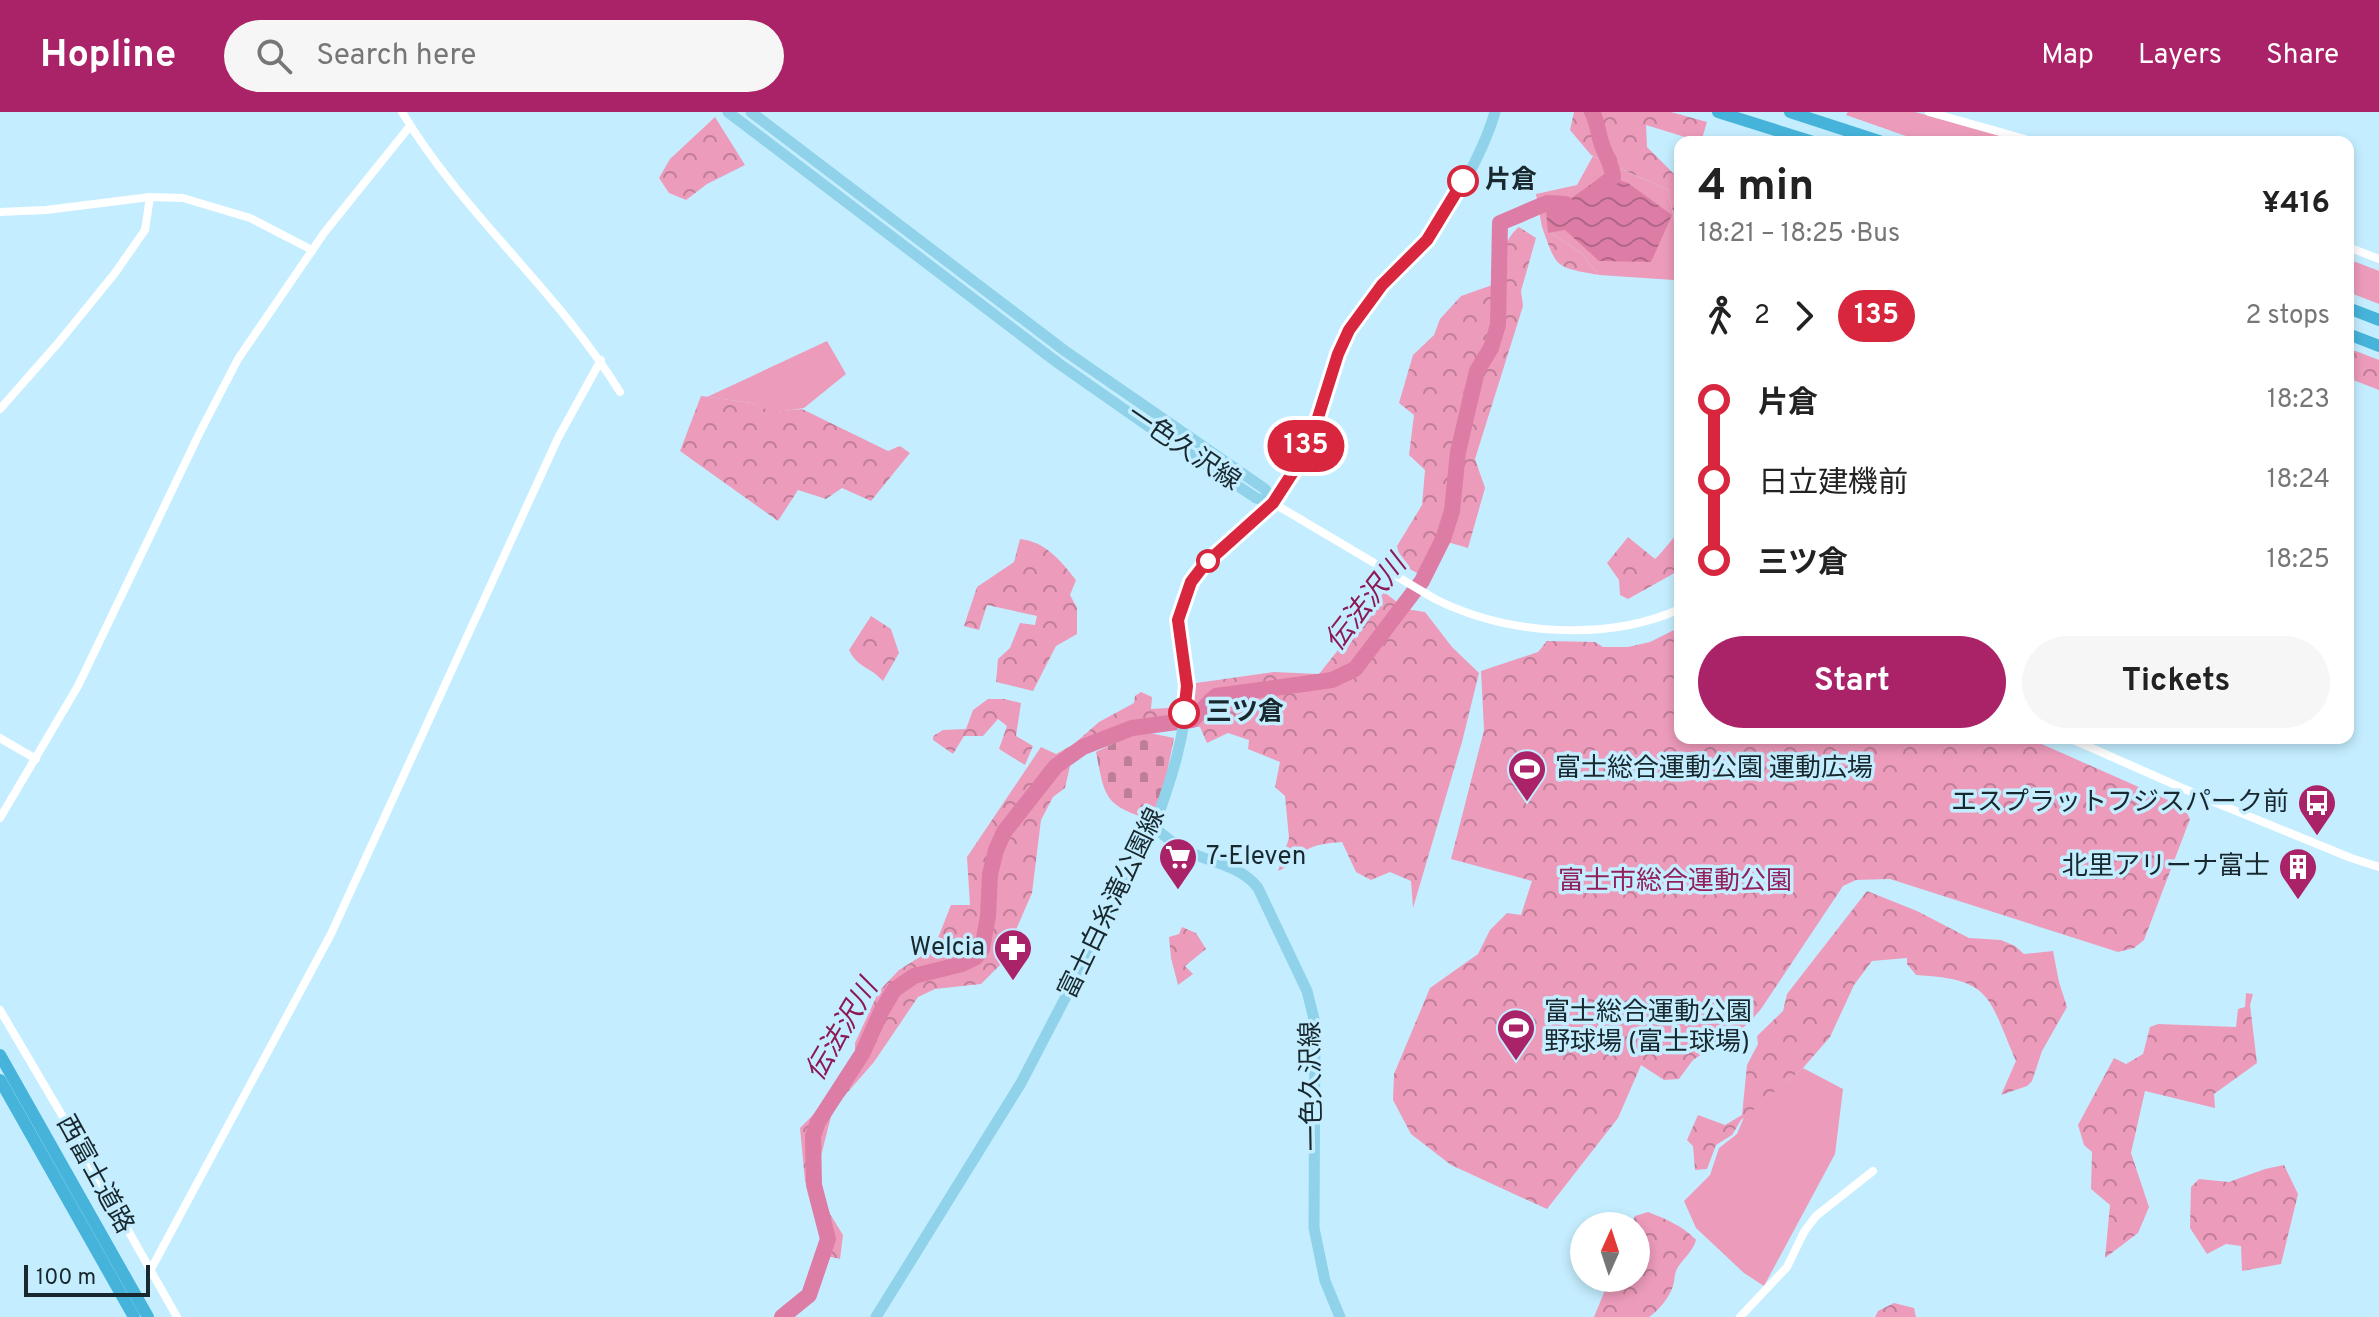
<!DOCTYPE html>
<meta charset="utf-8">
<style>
:root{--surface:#fff;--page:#f6f6f6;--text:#222;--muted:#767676;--accent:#aa2268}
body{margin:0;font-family:Overpass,"Noto Sans JP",sans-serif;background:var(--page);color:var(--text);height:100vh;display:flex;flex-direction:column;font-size:30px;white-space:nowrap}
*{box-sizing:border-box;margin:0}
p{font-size:26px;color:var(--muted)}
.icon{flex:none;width:44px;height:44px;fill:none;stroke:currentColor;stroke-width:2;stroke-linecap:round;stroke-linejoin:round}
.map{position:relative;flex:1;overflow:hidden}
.details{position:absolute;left:1674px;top:24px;width:680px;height:608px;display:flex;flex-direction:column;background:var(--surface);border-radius:16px;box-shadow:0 4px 12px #0003}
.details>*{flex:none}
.badge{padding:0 16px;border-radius:26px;font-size:28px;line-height:52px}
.needle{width:52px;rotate:3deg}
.tools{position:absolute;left:1570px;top:1100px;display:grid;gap:16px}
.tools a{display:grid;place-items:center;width:80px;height:80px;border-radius:50%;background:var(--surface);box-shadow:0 4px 12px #0003;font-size:40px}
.scale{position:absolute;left:24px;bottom:20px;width:126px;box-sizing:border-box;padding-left:8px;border:4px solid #18282e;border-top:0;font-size:22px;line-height:28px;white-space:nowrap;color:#18282e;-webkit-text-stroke:6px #c4eeff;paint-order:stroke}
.map>.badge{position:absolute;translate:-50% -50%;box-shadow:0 0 0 4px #fff}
.legs{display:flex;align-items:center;gap:12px;height:88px;padding:0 24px;font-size:26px}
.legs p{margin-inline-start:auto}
.head{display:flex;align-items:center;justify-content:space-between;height:136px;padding:0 24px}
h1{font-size:44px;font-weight:700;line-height:60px}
.cta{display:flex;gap:16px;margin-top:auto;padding:16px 24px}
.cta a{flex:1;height:92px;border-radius:48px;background:var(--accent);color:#fff;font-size:32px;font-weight:700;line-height:92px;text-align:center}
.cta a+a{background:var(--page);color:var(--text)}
ul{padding:0 24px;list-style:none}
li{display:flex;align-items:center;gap:28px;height:80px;font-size:30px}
li i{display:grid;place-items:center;width:12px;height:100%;margin:0 10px;background:currentColor}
li i::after{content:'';width:20px;height:20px;margin:-10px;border:6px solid;border-radius:50%;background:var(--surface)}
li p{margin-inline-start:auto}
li:first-child i{background:linear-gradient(#0000 50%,currentColor 0)}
li:last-child i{background:linear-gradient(currentColor 50%,#0000 0)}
header{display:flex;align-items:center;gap:48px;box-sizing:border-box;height:112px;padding:0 40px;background:var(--accent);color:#fff}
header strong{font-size:38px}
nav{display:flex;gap:44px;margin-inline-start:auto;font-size:28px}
.search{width:560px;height:72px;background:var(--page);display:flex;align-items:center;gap:20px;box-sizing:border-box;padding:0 28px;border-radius:44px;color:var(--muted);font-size:30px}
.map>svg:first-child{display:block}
.green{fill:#ed9bbb}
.forest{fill:url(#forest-crowns)}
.cemetery{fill:url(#cemetery-stones)}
.water{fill:url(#water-waves)}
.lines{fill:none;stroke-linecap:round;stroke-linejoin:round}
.river{stroke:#dd7da5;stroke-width:16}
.minor{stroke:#fff;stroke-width:8}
.major{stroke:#90d2e9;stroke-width:11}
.highway{stroke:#46b4da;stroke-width:12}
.line-1-casing{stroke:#fff;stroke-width:18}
.line-1{stroke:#d7263d;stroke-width:12}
.stop-1-dot{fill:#fff;stroke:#d7263d;stroke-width:4}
.labels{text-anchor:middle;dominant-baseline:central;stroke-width:7;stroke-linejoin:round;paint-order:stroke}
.stop-label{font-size:26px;font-weight:bold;fill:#18282e;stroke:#c4eeff;text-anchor:start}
.street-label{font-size:26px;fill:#18282e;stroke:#c4eeff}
.poi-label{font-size:26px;fill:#18282e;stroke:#c4eeff;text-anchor:start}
.park-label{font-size:26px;fill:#92205a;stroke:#c4eeff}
.water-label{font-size:28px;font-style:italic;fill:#8c1a55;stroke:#c4eeff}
</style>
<header>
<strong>Hopline</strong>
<div class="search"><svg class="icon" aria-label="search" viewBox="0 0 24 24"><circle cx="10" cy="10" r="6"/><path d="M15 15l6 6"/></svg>Search here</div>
<nav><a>Map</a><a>Layers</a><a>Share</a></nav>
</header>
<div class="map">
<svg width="2379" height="1205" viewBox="0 0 2379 1205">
<defs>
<pattern id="forest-crowns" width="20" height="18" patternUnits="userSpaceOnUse" patternTransform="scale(2)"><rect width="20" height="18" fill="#ed9bbb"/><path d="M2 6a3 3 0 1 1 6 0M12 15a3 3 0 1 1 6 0" fill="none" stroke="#bf7e98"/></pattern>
<pattern id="cemetery-stones" width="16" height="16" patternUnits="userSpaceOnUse" patternTransform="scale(2)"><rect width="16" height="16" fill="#ed9bbb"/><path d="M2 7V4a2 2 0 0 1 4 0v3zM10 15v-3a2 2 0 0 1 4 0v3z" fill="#bf7e98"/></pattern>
<pattern id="water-waves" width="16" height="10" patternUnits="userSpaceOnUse" patternTransform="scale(2)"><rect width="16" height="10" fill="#dd7da5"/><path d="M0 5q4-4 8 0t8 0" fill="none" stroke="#b26687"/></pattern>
</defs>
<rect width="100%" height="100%" fill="#c4eeff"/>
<!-- green -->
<path class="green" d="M1848 0H1915L2026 30H1923L1846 3Z
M1593 44 1668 78 1674 107 1668 119H1680V158L1674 168 1599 163 1581 141 1542 115 1536 82 1577 73Z
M2348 147 2379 159V192L2348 180Z
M827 229 846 262 804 296 772 301 752 291 707 285Z
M1803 956 1843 977 1835 1042 1764 1174 1744 1161 1696 1116 1684 1089 1710 1063 1719 1036 1737 1022 1744 1005Z"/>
<!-- forest -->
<path class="forest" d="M1574 0H1671L1707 10 1701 30 1646 13 1647 35 1680 68V119H1667L1674 106 1668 78 1591 43 1570 18Z
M715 5 745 53 707 72 686 88 669 81 659 66 670 47Z
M1519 115 1536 126 1521 179 1523 194 1475 347 1485 376 1468 436 1451 431 1437 434 1433 453 1419 462 1402 453 1397 434 1422 393 1425 358 1409 343 1414 303 1399 291 1413 243 1434 223 1440 207 1461 184 1498 171C1498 151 1503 128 1519 115Z
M1542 115 1581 141 1599 163C1555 155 1557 157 1542 115Z
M2348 236 2379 248V278L2348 266Z
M701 284 752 291 772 300 802 297 888 339 900 334 910 341 871 389 842 376 826 387 798 378 778 409 680 339Z
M1680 420V458L1628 487 1620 483 1619 468 1607 451 1628 425 1655 447C1665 438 1670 428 1680 420Z
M1020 427C1046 430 1060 448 1076 468L1070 483 1077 496V522L1056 534 1033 579 996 570 998 547 1010 536 1020 511 1035 513 1037 504 987 493 979 518 964 514 977 475 1014 450Z
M1384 480 1406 497 1425 500 1452 535 1479 561 1462 630 1413 796 1411 769 1390 760 1371 768 1356 760 1342 730C1329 731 1316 732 1304 739 1294 746 1289 755 1278 759L1289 726 1285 684 1275 675 1280 650 1248 637 1249 628 1228 621 1207 631 1200 615H1189L1196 571 1274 560 1319 562Z
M871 504 891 517 899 541 883 569C869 554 858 556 849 538Z
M1680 515V626H2028L2184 695 2190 707 2144 828 2134 836 2118 840 1890 767 1856 768 1843 774 1761 897 1748 912 1693 948 1679 967 1664 968 1641 953 1618 1006 1547 1097 1451 1053 1411 1022 1393 988 1394 962 1430 876 1478 842 1490 818 1507 801 1521 803 1532 769 1451 747 1484 618 1481 559 1538 540 1547 529 1595 530 1603 535H1628L1650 530Z
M1141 580 1152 585 1151 597 1169 596 1172 615 1133 612 1072 645 1065 676 1053 685 1041 708 1032 781 1001 852 981 872 935 877 918 885 874 950 833 997 817 1059 830 1102 843 1123 840 1147 822 1143 823 1117 805 1069 800 1016 818 998 838 973 855 941V931L879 879 899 858 934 836 951 793H970L967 745 1041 635 1056 642 1074 632 1099 610 1134 591 1135 584Z
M988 587H1004L1021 591 1016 624 1033 634 1025 653 999 637 1007 614 998 607 983 624H964L953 642 933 628V624L943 618 966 617 973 598Z
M1867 779 1917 799 1969 826 2001 828 2015 834 2024 842 2053 839 2059 870 2067 895 2042 939 2032 969 2027 974 2001 983 2016 949C1988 885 1993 867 1916 863L1907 852V846L1872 849 1854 873 1830 925 1803 956 1741 1008 1732 1023 1716 1033 1707 1057 1695 1058 1693 1034 1687 1028 1698 1003 1725 1013 1742 1003 1747 953 1758 932 1757 924 1783 899 1787 882Z
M1182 815 1196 821 1206 837 1185 854 1193 862 1178 873 1171 846 1169 825 1179 822Z
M2246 881 2253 882 2250 893 2257 951 2214 982 2215 996 2145 979 2131 1041 2149 1095 2138 1121 2105 1146 2110 1093 2091 1077 2092 1040 2084 1033 2078 1013 2114 946 2126 952 2143 942 2150 915 2158 912 2236 915 2238 897 2245 895Z
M2284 1053 2298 1082 2281 1152 2242 1159 2241 1134 2226 1132 2207 1142 2190 1116 2191 1075 2199 1067 2229 1070 2265 1057Z
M1648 1100C1666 1107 1683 1114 1696 1128 1693 1139 1684 1146 1678 1155 1674 1161 1675 1168 1673 1174 1669 1186 1659 1198 1649 1205H1594L1610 1166H1636V1114H1631L1635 1104Z
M1894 1191 1914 1196 1916 1205H1875L1878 1199Z"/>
<!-- cemetery -->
<path class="cemetery" d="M1150 621 1174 626 1162 685 1151 708C1104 693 1105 686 1096 640L1131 623Z"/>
<!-- water -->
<path class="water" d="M1604 63 1628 71 1672 103 1651 150 1599 149 1565 118 1548 121 1545 86 1570 87Z"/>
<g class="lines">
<!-- river -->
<path class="river" d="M1592 0C1598 11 1598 22 1602 33 1606 45 1612 52 1613 65L1597 78
M782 1205 809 1183 828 1127 814 1073 813 1024 818 1010 862 942 881 900 894 878 914 864 962 852 976 845 982 837 988 804 990 762 996 738 1004 720 1056 654 1083 635 1132 616 1192 608 1216 584 1332 568 1355 557 1422 469 1443 427 1452 399 1458 340 1477 259 1491 236 1498 213 1500 111 1547 91 1566 92"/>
<!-- minor -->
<path class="minor" d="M402 0C463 102 558 179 620 280
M1929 0 2035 30
M0 100 46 98 150 85 183 86 250 106 312 138
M2348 135 2379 147
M0 297 59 230 115 161 145 118 150 85
M1273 391 1435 487C1507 523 1606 530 1680 497
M0 626 36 647
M2069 626 2214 690 2351 746 2379 755
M0 706 78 574 201 318 238 247 324 121 410 14
M0 898 86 1044 177 1205
M150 1159 331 822 558 326 601 248
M1740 1205 1787 1155 1804 1120 1816 1104 1873 1059"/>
<!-- major -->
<path class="major" d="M728 0 1058 251 1158 321 1256 386 1273 391
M751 0 1065 239 1265 377 1273 391
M1154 715C1164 724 1174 732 1185 738 1210 751 1241 753 1258 776L1307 879 1315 911 1314 1116 1325 1169 1340 1205
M876 1205 1021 971 1154 715C1170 671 1187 621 1187 574 1188 535 1169 512 1190 473 1210 436 1252 419 1275 387 1291 364 1306 339 1316 312 1328 280 1333 245 1351 215 1368 186 1392 167 1415 142 1445 110 1483 42 1495 0"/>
<!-- highway -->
<path class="highway" d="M1718 0 1813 30
M1790 0 1882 30
M2348 196 2379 208
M2348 222 2379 234
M0 943 148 1205
M0 968 134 1205"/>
</g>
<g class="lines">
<defs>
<path id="line-1" d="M1184 601 1187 574 1178 508 1191 470 1204 453 1273 391 1295 357 1316 312 1338 242 1349 218 1382 173 1427 128 1463 69"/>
</defs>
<!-- line-1 casing -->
<use href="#line-1" class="line-1-casing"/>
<!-- line-1 -->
<use href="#line-1" class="line-1"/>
</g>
<!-- icons -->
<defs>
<symbol id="stadium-pin" viewBox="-11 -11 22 30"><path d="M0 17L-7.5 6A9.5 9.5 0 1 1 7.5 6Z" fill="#aa2268" stroke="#c4eeff"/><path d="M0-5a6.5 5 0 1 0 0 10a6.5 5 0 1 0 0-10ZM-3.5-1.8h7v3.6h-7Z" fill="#fff"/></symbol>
<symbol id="bus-pin" viewBox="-11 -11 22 30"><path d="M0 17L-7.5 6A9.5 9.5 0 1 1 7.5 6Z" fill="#aa2268" stroke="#c4eeff"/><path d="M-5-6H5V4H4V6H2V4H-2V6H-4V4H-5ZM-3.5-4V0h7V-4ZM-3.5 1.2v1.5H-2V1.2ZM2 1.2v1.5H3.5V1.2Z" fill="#fff"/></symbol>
<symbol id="supermarket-pin" viewBox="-11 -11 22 30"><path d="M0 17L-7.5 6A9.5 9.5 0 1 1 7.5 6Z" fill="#aa2268" stroke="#c4eeff"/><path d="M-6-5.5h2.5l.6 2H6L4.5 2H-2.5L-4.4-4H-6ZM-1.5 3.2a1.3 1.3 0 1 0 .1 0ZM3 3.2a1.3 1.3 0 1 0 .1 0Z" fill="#fff"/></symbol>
<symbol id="building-pin" viewBox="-11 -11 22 30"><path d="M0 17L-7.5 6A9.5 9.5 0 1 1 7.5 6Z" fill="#aa2268" stroke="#c4eeff"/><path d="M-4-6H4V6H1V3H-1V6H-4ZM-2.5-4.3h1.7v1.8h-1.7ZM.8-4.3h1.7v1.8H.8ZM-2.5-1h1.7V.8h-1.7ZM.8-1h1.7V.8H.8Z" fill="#fff"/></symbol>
<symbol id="pharmacy-pin" viewBox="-11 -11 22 30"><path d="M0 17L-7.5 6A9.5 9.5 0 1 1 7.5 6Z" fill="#aa2268" stroke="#c4eeff"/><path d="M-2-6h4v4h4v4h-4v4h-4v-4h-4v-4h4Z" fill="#fff"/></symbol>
</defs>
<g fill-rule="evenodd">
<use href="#stadium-pin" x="1505" y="635" width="44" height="60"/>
<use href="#bus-pin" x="2295" y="669" width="44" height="60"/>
<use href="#supermarket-pin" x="1156" y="723" width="44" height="60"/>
<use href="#building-pin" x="2276" y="733" width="44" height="60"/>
<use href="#pharmacy-pin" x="991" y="814" width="44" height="60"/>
<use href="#stadium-pin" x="1494" y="894" width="44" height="60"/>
</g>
<!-- markers -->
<g class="stop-1-dot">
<circle cx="1463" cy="69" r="14"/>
<circle cx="1208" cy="449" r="10"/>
<circle cx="1184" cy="601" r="14"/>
</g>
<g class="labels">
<!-- stop labels -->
<g class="stop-label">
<text x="1485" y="69">片倉</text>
<text x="1206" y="601">三ツ倉</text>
</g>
<!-- street labels -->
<g class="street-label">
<text transform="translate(1183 337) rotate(34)">一色久沢線</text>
<text transform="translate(1113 792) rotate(-64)">富士白糸滝公園線</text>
<text transform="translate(1313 974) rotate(-91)">一色久沢線</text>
<text transform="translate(94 1063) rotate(61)">西富士道路</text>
</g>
<!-- poi labels -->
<g class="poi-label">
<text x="1555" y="657">富士総合運動公園 運動広場</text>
<text x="2289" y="691" text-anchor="end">エスプラットフジスパーク前</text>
<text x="1206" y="745">7-Eleven</text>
<text x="2270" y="755" text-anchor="end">北里アリーナ富士</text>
<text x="985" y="836" text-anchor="end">Welcia</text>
<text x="1544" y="901">富士総合運動公園<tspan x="1544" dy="30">野球場 (富士球場)</tspan></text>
</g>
<!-- park labels -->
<g class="park-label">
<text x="1675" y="770">富士市総合運動公園</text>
</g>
<!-- water labels -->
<g class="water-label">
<text transform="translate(1367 492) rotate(-52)">伝法沢川</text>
<text transform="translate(843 919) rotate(-59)">伝法沢川</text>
</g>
</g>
</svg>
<div class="tools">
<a><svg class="needle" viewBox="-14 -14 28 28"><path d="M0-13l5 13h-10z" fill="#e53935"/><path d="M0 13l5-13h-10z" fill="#767676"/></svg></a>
</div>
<div class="scale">100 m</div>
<b class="badge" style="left:1306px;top:334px;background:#d7263d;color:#fff">135</b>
<section class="details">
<div class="head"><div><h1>4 min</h1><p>18:21 – 18:25 · Bus</p></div><b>¥416</b></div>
<div class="legs"><svg class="icon" aria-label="walk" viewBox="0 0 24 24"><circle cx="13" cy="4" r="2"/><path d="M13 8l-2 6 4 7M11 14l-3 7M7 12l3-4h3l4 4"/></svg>2<svg class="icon" aria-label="forward" viewBox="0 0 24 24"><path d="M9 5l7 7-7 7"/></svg><b class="badge" style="background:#d7263d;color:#fff">135</b><p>2 stops</p></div>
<ul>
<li><i style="color:#d7263d"></i><b>片倉</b><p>18:23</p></li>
<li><i style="color:#d7263d"></i><span>日立建機前</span><p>18:24</p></li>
<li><i style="color:#d7263d"></i><b>三ツ倉</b><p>18:25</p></li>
</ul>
<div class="cta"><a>Start</a><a>Tickets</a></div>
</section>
</div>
